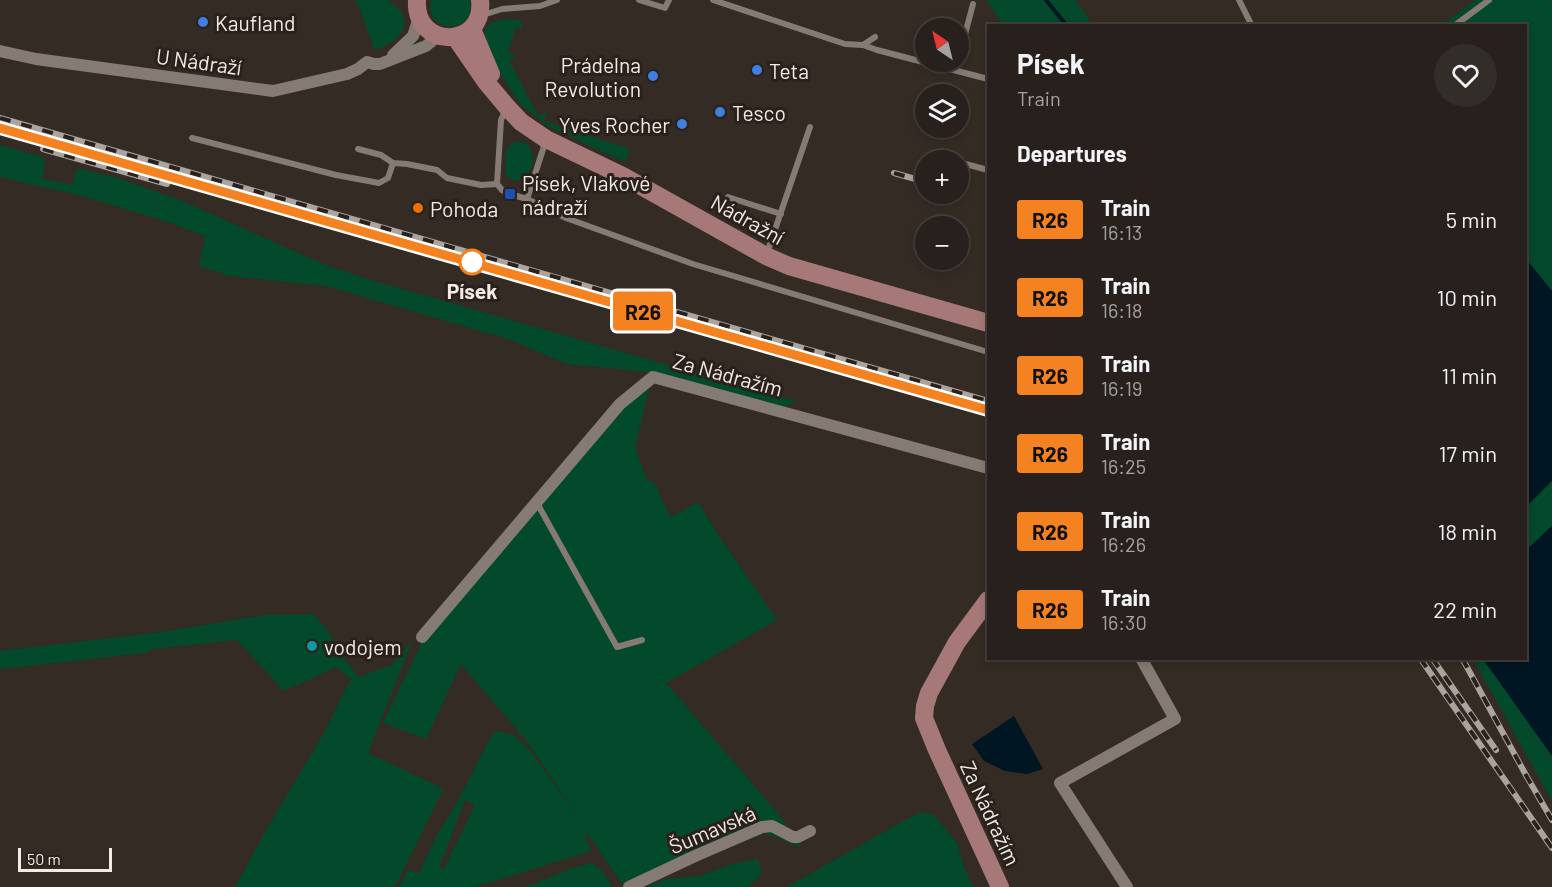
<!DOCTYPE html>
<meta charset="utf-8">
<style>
:root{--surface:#27201c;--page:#332d29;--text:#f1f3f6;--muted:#a4a3a3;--line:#433e3b}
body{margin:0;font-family:Barlow,sans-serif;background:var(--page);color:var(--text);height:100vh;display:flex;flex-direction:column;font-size:22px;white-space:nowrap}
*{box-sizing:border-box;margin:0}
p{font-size:20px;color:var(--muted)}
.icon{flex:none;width:33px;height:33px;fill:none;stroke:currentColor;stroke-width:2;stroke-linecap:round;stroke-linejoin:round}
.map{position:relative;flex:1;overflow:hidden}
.details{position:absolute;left:987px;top:24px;width:540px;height:636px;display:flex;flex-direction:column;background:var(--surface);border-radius:0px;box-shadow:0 3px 9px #0003,0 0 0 2px var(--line)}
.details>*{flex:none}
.badge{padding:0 12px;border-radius:4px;font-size:21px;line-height:39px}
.needle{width:39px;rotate:325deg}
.fabs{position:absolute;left:915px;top:18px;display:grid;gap:12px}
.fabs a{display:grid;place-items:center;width:54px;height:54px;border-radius:50%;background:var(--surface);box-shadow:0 3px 9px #0003,0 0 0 2px var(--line);font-size:30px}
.scale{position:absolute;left:18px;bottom:15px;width:94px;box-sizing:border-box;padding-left:6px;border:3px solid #f2ebe7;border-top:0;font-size:16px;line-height:21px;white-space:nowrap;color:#f2ebe7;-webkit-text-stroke:4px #2a211c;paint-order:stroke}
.map>.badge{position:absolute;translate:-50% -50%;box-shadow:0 0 0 3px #fff}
h2{padding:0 30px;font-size:22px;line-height:54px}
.round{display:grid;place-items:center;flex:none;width:63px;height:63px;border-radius:32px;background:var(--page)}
.summary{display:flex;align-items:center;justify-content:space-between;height:102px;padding:0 30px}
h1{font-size:28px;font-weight:700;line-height:45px}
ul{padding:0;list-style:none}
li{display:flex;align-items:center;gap:18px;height:78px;padding:0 30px}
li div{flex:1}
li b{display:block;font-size:22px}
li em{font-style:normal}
li .badge{min-width:66px;font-weight:700;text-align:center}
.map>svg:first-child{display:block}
.green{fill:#03492b;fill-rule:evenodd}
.water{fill:#001622}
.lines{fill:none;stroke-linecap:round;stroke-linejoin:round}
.stream{stroke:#001622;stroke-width:4}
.lane{stroke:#867a74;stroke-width:6}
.street{stroke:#867a74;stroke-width:12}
.secondary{stroke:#a67877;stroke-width:18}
.rail-casing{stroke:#aba39e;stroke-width:6}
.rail{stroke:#2a211c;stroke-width:4;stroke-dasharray:11;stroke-linecap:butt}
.line-casing{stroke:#fff;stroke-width:14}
.line{stroke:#f58220;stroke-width:9}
.shop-dot{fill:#3f7fe0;stroke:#2a211c;stroke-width:2}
.transit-dot{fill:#1a4fb4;stroke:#2a211c;stroke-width:2}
.food-dot{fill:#e8710a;stroke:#2a211c;stroke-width:2}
.stop-dot{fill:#fff;stroke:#f58220;stroke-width:3}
.culture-dot{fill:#0f9aa8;stroke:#2a211c;stroke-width:2}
.labels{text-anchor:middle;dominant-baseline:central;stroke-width:6;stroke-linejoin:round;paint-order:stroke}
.poi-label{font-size:21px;fill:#f2ebe7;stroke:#2a211c;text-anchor:start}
.street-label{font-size:21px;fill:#f2ebe7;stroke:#2a211c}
.stop-label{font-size:21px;font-weight:bold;fill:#f2ebe7;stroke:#2a211c}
</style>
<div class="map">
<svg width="1552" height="887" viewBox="0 0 1552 887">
<rect width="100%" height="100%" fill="#342b25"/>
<!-- green -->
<path class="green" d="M354 0H388C392 4 400 9 402 14 411 34 390 45 375 50L358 5Z
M431 0H470C478 35 423 36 431 0Z
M984 0H1075L1093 25H1003L987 1Z
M1476 0H1550L1552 3V291L1526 259V26H1440Z
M504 19 519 20 522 24V28L516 27 508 52 517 56 509 60 538 116 547 111 544 121 630 149 625 162 547 126 520 104 498 70 485 41V29L491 23Z
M514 142C541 139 535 174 522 179 521 180 514 180 513 180L506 175V149Z
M0 145 45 158 42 179 72 185 77 168 118 178 182 201 323 264 371 280 797 402 783 407 657 373 567 364 508 339 326 286 230 276 199 266 205 236 171 223 86 197 0 177Z
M650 385 635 447 647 480 655 483 664 505 671 517 698 502 717 533 777 620 666 683 775 810 802 848 766 833 624 887 587 833 586 839 591 851 476 887H399L408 870 419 873 436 837 457 802 492 735 497 731 514 735 529 749 578 818 529 744 461 664 426 739 383 723 429 627 598 428ZM465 800 475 805 444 869 440 866Z
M1552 481V526L1526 550V507Z
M313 614 326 628 341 653 358 677 392 665 413 639 368 753 436 785 443 790 395 887H235L269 825 325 731 348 684 352 680 336 667 284 691 237 640 153 649 145 653 0 669V651L155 633 266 615Z
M1473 659H1483L1552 756V801Z
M922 812 934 815 957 843 964 867 973 887H787L905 820Z
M754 860H758L760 865 762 874 748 887H646L666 879 699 876 729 865Z
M591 863 602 870 612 887H527L572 868Z"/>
<!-- water -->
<path class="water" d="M1526 259 1552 291V481L1526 507Z
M1552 526V756L1483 659 1526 658V550Z
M1014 716 1043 769 1027 774 1005 771 984 761 972 744Z"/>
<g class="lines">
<!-- stream -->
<path class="stream" d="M1046 0 1067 26"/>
<!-- lane -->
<path class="lane" d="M639 0 665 8 669 0
M713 0 845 44 863 45 875 37
M1239 0 1252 26
M483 15 502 9 540 6 557 0
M1454 26 1489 0
M863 45 877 50 988 79
M958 61 973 4
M505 111 501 120 497 184 502 190 510 194 527 199 566 218 693 264 988 352
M192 138 336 175 379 183 388 178 393 163 407 164 437 170 447 178 481 185 497 184
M358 149 381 155 393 163
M945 159 953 160
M958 162 988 170
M728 197 781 214
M527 199 546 140
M767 253 810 127
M537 503 617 647 642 640"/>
<!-- street -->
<path class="street" d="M0 51 36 59 273 91 347 74 358 69 367 62 374 64H380L426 46 438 36
M393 55 413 36 419 18
M422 637 620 404 653 377 988 468
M629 887 695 856 762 827 772 826 793 837H798L810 831
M1127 887 1060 783 1175 719 1141 658"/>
<!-- secondary -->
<path class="secondary" d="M417 0C414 51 486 48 480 0
M472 29 491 74
M455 37 486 82 507 107 521 122 546 139 623 176 766 256 789 266 988 323
M988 600 957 642 929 693 925 706 924 718 937 750 1000 887"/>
<defs>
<path id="rail" d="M0 118 988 401
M0 128 115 161
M43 149 167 184
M894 173 926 182
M1420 658 1552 848
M1432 658 1496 750
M1462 658 1527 777 1552 820"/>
</defs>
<!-- rail casing -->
<use href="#rail" class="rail-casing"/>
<!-- rail -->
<use href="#rail" class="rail"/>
</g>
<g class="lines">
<defs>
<path id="line" d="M0 128 988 410"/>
</defs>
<!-- line casing -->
<use href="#line" class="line-casing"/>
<!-- line -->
<use href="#line" class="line"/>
</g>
<!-- markers -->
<g class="shop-dot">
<circle cx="203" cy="22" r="6"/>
<circle cx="757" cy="70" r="6"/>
<circle cx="653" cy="76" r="6"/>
<circle cx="720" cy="112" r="6"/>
<circle cx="682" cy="124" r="6"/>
</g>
<rect class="transit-dot" x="504" y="188" width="12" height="12" rx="3"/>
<circle class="food-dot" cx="418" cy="208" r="6"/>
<circle class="stop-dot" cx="472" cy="262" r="12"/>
<circle class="culture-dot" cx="312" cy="646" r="6"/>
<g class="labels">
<!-- poi labels -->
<g class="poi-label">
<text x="215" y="22">Kaufland</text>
<text x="641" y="64" text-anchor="end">Prádelna<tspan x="641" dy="24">Revolution</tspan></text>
<text x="769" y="70">Teta</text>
<text x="732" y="112">Tesco</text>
<text x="670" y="124" text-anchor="end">Yves Rocher</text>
<text x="522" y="182">Písek, Vlakové<tspan x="522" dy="24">nádraží</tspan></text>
<text x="430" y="208">Pohoda</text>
<text x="324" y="646">vodojem</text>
</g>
<!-- street labels -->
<g class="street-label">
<text transform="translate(199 61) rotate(8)">U Nádraží</text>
<text transform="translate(748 219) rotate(29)">Nádražní</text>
<text transform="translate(728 374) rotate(15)">Za Nádražím</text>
<text transform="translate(991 813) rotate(65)">Za Nádražím</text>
<text transform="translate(712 829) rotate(-23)">Šumavská</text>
</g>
<!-- stop labels -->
<g class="stop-label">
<text x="472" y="290">Písek</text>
</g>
</g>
</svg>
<div class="fabs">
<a><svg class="needle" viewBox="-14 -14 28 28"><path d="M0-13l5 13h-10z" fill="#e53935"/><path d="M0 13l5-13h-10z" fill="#a4a3a3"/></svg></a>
<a><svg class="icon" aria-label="layers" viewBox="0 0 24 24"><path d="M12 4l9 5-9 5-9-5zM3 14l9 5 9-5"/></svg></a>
<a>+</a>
<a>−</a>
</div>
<div class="scale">50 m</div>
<b class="badge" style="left:643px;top:311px;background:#f58220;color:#111">R26</b>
<section class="details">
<div class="summary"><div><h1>Písek</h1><p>Train</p></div><a class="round"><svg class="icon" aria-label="heart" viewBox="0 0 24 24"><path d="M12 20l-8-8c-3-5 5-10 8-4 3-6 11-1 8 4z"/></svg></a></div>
<h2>Departures</h2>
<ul>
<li><span class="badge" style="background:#f58220;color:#111">R26</span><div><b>Train</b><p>16:13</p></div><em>5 min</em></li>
<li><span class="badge" style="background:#f58220;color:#111">R26</span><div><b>Train</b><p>16:18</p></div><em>10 min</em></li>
<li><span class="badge" style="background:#f58220;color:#111">R26</span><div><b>Train</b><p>16:19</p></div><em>11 min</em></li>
<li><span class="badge" style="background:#f58220;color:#111">R26</span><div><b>Train</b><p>16:25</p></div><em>17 min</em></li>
<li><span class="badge" style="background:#f58220;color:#111">R26</span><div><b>Train</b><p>16:26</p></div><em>18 min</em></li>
<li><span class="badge" style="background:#f58220;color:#111">R26</span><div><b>Train</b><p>16:30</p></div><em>22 min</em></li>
</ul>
</section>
</div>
